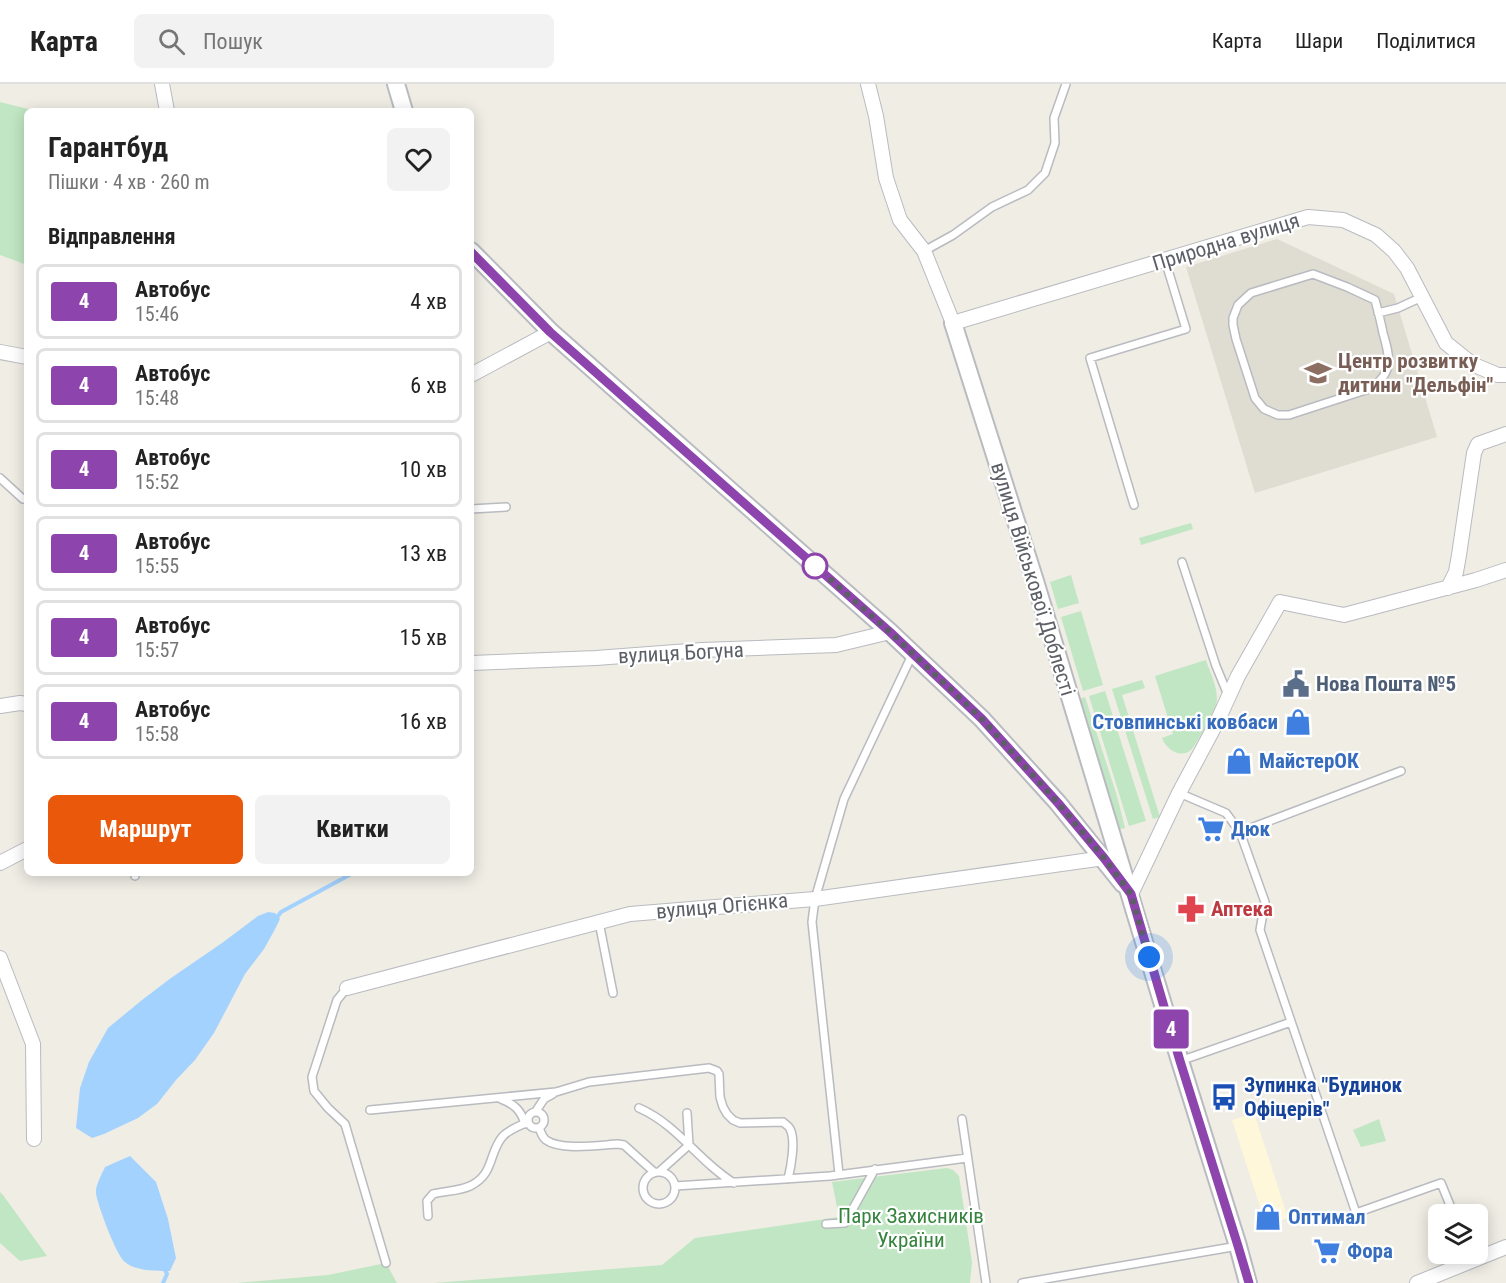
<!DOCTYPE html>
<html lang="uk">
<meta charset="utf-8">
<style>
:root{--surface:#fff;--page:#f2f2f2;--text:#222;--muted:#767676;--line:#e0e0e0;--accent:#ea580c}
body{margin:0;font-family:"Roboto Condensed",sans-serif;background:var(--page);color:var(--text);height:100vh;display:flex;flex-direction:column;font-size:22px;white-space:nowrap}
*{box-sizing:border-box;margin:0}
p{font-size:20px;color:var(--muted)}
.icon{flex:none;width:33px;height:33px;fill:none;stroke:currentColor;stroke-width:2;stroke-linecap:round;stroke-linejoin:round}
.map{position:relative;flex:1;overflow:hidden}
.details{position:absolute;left:24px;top:24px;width:450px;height:768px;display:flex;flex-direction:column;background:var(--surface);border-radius:9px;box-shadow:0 3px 15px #0003}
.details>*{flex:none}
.badge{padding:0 12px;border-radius:4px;font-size:21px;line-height:39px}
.tools{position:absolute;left:1428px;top:1120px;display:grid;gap:12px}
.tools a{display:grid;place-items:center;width:60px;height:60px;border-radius:9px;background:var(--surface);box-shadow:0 3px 15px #0003;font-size:30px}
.you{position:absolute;width:30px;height:30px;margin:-15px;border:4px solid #fff;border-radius:50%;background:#1a73e8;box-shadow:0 0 0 9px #1a73e833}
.map>.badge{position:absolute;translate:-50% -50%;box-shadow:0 0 0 3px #fff}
h2{padding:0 24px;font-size:22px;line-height:54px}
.round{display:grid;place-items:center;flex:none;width:63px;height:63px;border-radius:9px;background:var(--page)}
.overview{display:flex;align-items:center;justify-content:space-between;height:102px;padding:0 24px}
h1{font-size:28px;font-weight:700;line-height:45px}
.primary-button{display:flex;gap:12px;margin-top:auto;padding:12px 24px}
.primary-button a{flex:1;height:69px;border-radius:9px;background:var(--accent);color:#fff;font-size:24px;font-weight:700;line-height:69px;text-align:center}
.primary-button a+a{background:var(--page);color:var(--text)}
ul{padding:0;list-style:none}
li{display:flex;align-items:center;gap:18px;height:75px;margin:0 12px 9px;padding:0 12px;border:3px solid var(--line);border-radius:9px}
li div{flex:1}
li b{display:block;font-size:22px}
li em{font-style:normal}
li .badge{min-width:66px;font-weight:700;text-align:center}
header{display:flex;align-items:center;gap:36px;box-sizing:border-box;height:84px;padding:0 30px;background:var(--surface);border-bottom:2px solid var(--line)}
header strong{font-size:28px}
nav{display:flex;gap:33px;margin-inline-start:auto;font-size:21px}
.search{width:420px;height:54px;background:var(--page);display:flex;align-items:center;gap:15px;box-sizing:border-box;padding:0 21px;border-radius:9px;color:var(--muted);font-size:22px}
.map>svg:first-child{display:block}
.commercial{fill:#fef7da}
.education{fill:#dfdcd2}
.green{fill:#c1e6c3}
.water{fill:#a4d2fe}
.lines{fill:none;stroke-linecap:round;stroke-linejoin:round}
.stream{stroke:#a4d2fe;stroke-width:4}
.service-casing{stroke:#b9bbc0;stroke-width:10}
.minor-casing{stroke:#b9bbc0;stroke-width:16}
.tertiary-casing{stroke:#b9bbc0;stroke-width:20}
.service{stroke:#fff;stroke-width:7}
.minor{stroke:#fff;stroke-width:14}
.tertiary{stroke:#fff;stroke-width:16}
.line-casing{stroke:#fff;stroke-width:14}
.line{stroke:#8e44ad;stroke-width:9}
.walk{stroke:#5c5f65;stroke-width:6;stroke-dasharray:0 10.8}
.stop-dot{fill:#fff;stroke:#8e44ad;stroke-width:3}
.labels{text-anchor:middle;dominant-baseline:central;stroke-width:4.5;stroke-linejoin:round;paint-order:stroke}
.street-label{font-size:21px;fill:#5c5f65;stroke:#fff}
.education-label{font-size:21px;font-weight:bold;fill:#785e54;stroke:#fff;text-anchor:start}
.service-label{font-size:21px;font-weight:bold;fill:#4e5e75;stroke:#fff;text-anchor:start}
.shop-label{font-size:21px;font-weight:bold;fill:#366cbe;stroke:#fff;text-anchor:start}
.health-label{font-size:21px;font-weight:bold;fill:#be3a42;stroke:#fff;text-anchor:start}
.transit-label{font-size:21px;font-weight:bold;fill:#164399;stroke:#fff;text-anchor:start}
.park-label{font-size:21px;fill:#35833d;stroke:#fff}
</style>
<header>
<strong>Карта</strong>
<div class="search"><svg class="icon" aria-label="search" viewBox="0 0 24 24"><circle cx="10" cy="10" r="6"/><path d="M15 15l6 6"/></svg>Пошук</div>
<nav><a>Карта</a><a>Шари</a><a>Поділитися</a></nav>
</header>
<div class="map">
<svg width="1506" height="1199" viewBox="0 0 1506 1199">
<rect width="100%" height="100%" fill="#efede4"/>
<!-- commercial -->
<path class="commercial" d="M1254 1029 1288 1134 1266 1141 1232 1036Z"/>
<!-- education -->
<path class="education" d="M1277 155 1394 210 1437 353 1255 409 1186 183Z"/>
<!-- green -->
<path class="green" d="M0 18 36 27H27V181L0 171Z
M1191 439 1193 445 1141 461 1139 454Z
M1071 491 1079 519 1058 525 1050 498Z
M1081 527 1103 601 1083 607 1061 533Z
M1206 576C1210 589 1220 607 1216 621 1215 627 1195 662 1191 666 1180 675 1166 665 1162 654L1173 650 1155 592Z
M1142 596 1145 604 1122 611 1160 733 1153 735 1112 605Z
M1105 607 1146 737 1129 742 1089 612Z
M1085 613 1117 712 1125 744 1120 745 1080 615Z
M1379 1035 1386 1057 1361 1063 1353 1046Z
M947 1084 953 1086 959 1092 972 1178 970 1199H434L662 1181 695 1154 839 1133 832 1098Z
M0 1108 3 1111 47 1172 20 1177 0 1159Z
M386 1179 397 1199H237L328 1191Z"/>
<!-- water -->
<path class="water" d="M268 828 275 829 280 835 274 847 264 865 245 890 214 949 195 976 176 996 157 1020 138 1034 104 1050 92 1054 76 1044 80 1004 89 978 108 944 142 916 171 894 222 859 258 832Z
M130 1072 156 1098 168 1135 176 1174 170 1187C157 1187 135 1187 125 1178 117 1173 97 1120 96 1109 95 1102 102 1090 105 1083Z"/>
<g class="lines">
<!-- stream -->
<path class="stream" d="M275 836 281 828 353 789
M163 1199 167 1190 164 1184"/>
<defs>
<path id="service" d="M924 167 953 151 992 123 1028 106 1045 89 1055 59 1054 34 1066 0
M1313 190 1347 203 1375 216C1378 227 1381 238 1383 249 1390 273 1394 287 1372 304L1289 331H1278L1264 325 1255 314 1236 255 1233 241V234L1238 221 1251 209Z
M1378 229 1398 224 1422 213
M0 394 23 415
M1134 421 1090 274 1186 245 1165 176
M471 425 506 423
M1182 478 1216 582 1228 611
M1179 709 1226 729 1240 748 1265 818 1260 846 1356 1129 1441 1099 1454 1131
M1240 748 1401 687
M135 789V792
M599 838 613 909
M347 904 337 916 312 993 314 1007 328 1024 345 1040 386 1179
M1180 977 1291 938
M501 1015C514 1020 521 1026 525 1040
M639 1024C678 1041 699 1078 734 1099
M370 1026 556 1008 589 998 709 984 717 987 719 990 720 1013 723 1023 727 1030 733 1036 740 1039 783 1038C785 1040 789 1042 790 1045 796 1056 791 1083 788 1095
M536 1027 544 1015 553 1010
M528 1036a8 8 0 1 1 16 0a8 8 0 1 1-16 0Z
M962 1035 986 1199
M539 1044C541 1048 542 1053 546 1056 561 1067 600 1061 618 1060L624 1061 654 1088
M660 1087 689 1061 687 1029
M643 1104a16 16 0 1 1 32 0a16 16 0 1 1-32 0Z
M839 1090 812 838 815 815 844 715 912 571
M675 1102 830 1092 967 1074
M428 1132 427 1117 433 1110C444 1107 460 1107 470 1102 495 1090 488 1069 503 1052 510 1045 519 1042 528 1038
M826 1140 845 1139 875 1085
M1022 1199 1238 1162"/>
<path id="minor" d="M162 0 167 27
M868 0 876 32 886 94 900 136 924 167 953 239 1308 133 1343 136 1376 151 1394 167 1407 184 1446 259 1472 280 1498 291H1506
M0 268 27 273
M471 291 551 248
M1448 504 1456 488 1459 471 1474 369 1478 360 1506 350
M471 579 596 574 702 566 836 561 890 548
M0 622 20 619 27 620
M0 779 27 765
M1131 810 1179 709 1217 638 1238 592 1280 518 1344 531 1476 496 1506 486
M0 874 33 960 34 1055
M347 904 630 830 815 815 1104 774
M1417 1199 1506 1163"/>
<path id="tertiary" d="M396 0 404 27
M471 167 551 248 890 548 982 635 1058 719 1123 800
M953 239 1035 497 1180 977 1238 1162 1248 1199"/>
</defs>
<!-- service casing -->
<use href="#service" class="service-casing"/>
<!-- minor casing -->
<use href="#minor" class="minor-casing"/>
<!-- tertiary casing -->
<use href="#tertiary" class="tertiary-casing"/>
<!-- service -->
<use href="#service" class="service"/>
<!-- minor -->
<use href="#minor" class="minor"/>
<!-- tertiary -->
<use href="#tertiary" class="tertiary"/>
</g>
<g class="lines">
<defs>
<path id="line" d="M471 168 550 248 890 548 982 635 1058 719 1104 774 1131 810 1180 977 1238 1162 1249 1199"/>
</defs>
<!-- line casing -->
<use href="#line" class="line-casing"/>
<!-- line -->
<use href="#line" class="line"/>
<!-- walk -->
<path class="walk" d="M815 482 890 548 982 635 1058 719 1104 774 1131 810 1149 873"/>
</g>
<!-- icons -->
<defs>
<symbol id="school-bare" viewBox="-9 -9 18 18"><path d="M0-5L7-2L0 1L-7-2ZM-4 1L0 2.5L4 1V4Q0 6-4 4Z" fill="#8d6e63" stroke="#fff" stroke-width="2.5" paint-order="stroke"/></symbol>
<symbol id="civic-bare" viewBox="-9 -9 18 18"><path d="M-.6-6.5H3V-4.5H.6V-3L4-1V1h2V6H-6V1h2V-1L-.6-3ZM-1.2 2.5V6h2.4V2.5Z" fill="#5c6f8a" stroke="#fff" stroke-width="2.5" paint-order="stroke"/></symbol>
<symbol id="shop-bare" viewBox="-9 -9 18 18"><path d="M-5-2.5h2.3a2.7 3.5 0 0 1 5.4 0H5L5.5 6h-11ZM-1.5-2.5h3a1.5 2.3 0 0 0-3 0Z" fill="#3f7fe0" stroke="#fff" stroke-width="2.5" paint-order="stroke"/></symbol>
<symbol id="supermarket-bare" viewBox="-9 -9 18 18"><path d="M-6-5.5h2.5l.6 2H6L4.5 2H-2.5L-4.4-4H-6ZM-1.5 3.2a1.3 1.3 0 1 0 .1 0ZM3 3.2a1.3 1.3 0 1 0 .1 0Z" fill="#3f7fe0" stroke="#fff" stroke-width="2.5" paint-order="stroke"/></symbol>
<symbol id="pharmacy-bare" viewBox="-9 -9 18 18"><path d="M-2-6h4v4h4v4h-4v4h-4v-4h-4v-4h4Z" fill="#e0444e" stroke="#fff" stroke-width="2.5" paint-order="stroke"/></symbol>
<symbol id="bus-bare" viewBox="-9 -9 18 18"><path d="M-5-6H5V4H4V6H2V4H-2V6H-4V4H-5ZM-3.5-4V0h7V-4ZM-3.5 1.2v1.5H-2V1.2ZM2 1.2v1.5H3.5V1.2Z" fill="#1a4fb4" stroke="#fff" stroke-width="2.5" paint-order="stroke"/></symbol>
</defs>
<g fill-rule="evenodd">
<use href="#school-bare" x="1299" y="270" width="38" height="38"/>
<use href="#civic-bare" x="1277" y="581" width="38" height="38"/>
<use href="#shop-bare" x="1279" y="619" width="38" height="38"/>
<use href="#shop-bare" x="1220" y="658" width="38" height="38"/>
<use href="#supermarket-bare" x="1192" y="726" width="38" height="38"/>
<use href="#pharmacy-bare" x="1172" y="806" width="38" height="38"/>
<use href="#bus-bare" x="1205" y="994" width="38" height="38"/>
<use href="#shop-bare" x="1249" y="1114" width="38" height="38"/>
<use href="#supermarket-bare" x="1308" y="1148" width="38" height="38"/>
</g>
<!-- markers -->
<circle class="stop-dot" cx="815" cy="482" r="12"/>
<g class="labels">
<!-- street labels -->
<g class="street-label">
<text transform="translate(1226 158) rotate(-17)">Природна вулиця</text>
<text transform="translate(1033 495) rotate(73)">вулиця Військової Доблесті</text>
<text transform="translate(681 569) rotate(-3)">вулиця Богуна</text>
<text transform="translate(722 822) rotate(-5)">вулиця Огієнка</text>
</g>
<!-- education labels -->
<g class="education-label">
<text x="1338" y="277">Центр розвитку<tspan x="1338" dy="24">дитини "Дельфін"</tspan></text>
</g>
<!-- service labels -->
<g class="service-label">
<text x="1316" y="600">Нова Пошта №5</text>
</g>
<!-- shop labels -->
<g class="shop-label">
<text x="1278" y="638" text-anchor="end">Стовпинські ковбаси</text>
<text x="1259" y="677">МайстерОК</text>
<text x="1231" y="745">Дюк</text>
<text x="1288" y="1133">Оптимал</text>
<text x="1347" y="1167">Фора</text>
</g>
<!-- health labels -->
<g class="health-label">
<text x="1211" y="825">Аптека</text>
</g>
<!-- transit labels -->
<g class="transit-label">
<text x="1244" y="1001">Зупинка "Будинок<tspan x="1244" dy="24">Офіцерів"</tspan></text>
</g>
<!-- park labels -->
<g class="park-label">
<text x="911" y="1132">Парк Захисників<tspan x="911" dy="24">України</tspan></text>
</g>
</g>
</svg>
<div class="tools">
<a><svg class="icon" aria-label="layers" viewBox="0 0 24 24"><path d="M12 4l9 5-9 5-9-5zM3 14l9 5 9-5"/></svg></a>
</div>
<div class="you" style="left:1149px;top:873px"></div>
<b class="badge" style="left:1171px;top:945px;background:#8e44ad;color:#fff">4</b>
<section class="details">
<div class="overview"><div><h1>Гарантбуд</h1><p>Пішки · 4 хв · 260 m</p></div><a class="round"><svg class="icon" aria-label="heart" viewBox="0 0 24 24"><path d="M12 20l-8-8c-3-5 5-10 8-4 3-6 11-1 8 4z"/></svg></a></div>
<h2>Відправлення</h2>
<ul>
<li><span class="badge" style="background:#8e44ad;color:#fff">4</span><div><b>Автобус</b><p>15:46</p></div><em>4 хв</em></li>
<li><span class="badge" style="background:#8e44ad;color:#fff">4</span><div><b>Автобус</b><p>15:48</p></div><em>6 хв</em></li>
<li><span class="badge" style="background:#8e44ad;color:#fff">4</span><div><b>Автобус</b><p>15:52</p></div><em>10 хв</em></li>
<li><span class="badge" style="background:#8e44ad;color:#fff">4</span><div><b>Автобус</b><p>15:55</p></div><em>13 хв</em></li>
<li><span class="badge" style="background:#8e44ad;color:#fff">4</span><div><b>Автобус</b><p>15:57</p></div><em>15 хв</em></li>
<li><span class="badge" style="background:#8e44ad;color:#fff">4</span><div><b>Автобус</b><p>15:58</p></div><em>16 хв</em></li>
</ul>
<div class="primary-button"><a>Маршрут</a><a>Квитки</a></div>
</section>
</div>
